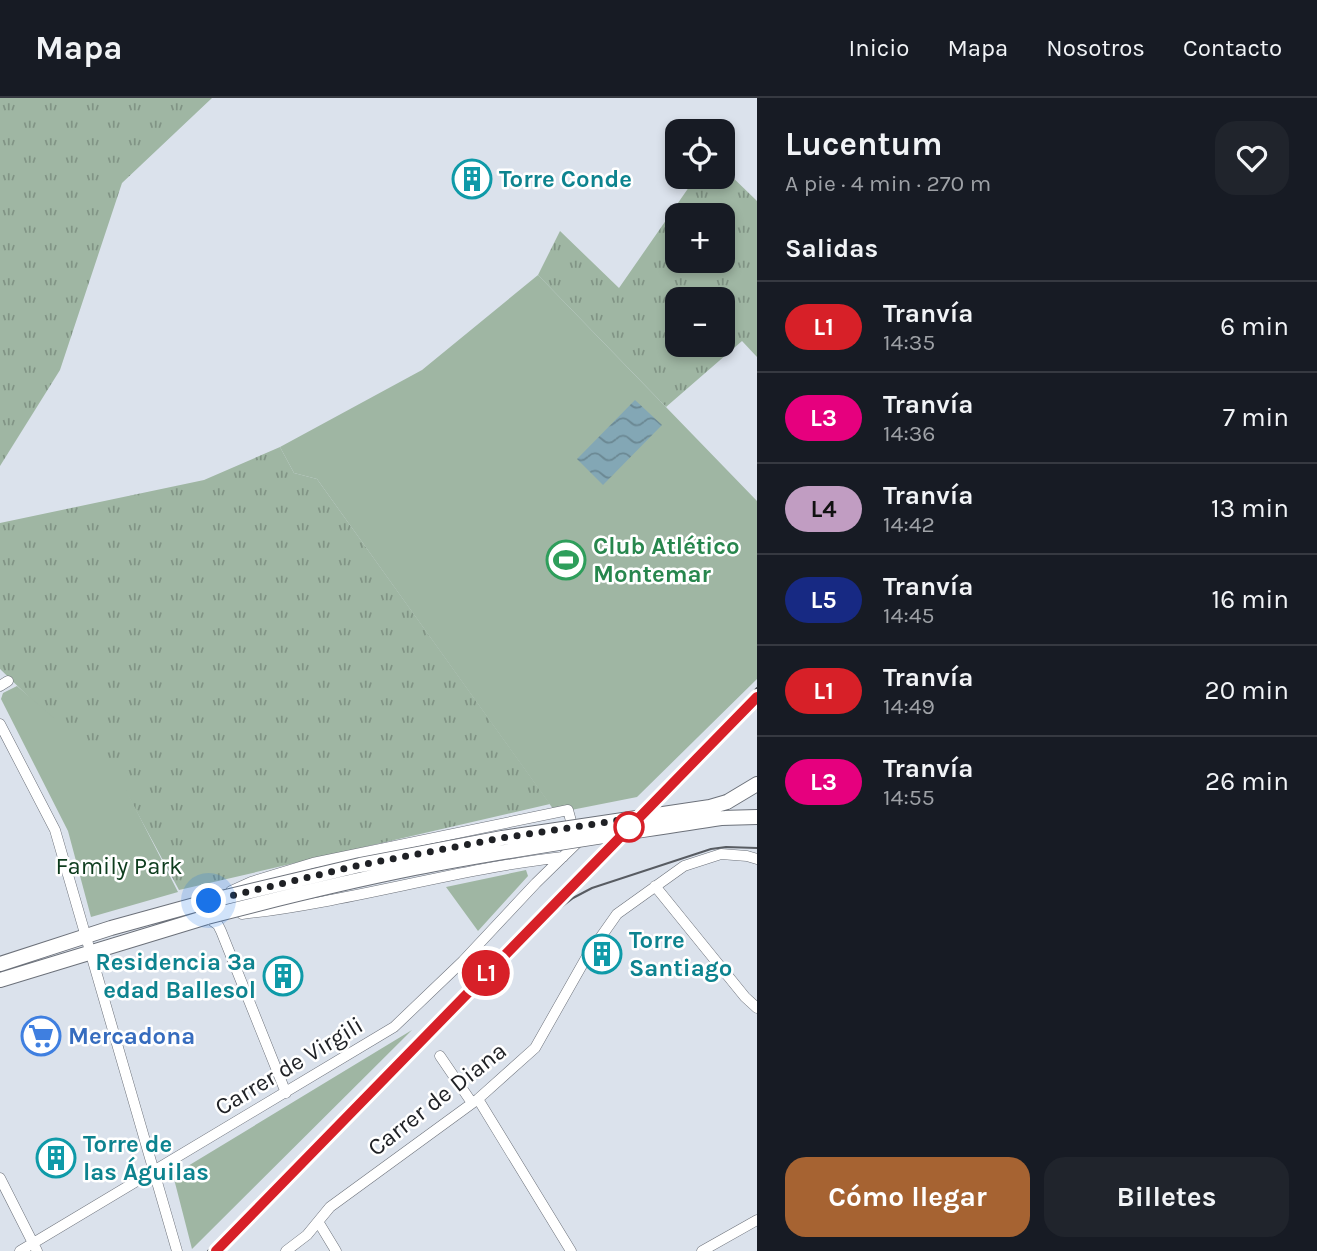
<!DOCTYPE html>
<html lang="es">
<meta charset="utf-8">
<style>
:root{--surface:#171b24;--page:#20242c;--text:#f1f3f6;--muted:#9ea1a6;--line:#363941;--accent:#a66332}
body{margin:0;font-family:Karla,sans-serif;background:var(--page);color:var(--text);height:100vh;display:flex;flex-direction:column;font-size:26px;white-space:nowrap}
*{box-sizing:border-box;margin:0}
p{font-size:23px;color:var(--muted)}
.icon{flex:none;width:38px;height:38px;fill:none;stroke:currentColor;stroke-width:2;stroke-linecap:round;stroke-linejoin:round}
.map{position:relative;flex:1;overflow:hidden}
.details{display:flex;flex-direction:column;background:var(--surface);width:560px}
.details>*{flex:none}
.badge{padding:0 14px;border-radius:23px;font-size:24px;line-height:46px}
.fabs{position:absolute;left:665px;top:21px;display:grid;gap:14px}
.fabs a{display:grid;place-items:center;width:70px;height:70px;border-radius:14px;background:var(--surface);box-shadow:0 4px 10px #0003;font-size:35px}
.you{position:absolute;width:35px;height:35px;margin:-18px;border:5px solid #fff;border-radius:50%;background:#1a73e8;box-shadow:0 0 0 10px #1a73e833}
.map>.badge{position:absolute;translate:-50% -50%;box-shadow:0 0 0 4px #fff}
h2{padding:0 28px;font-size:26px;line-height:63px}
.round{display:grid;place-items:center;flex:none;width:74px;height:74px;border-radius:21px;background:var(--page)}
.summary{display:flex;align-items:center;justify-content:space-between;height:119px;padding:0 28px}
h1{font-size:33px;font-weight:700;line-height:52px}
.action{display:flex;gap:14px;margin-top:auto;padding:14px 28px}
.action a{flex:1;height:80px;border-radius:21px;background:var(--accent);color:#fff;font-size:28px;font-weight:700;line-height:80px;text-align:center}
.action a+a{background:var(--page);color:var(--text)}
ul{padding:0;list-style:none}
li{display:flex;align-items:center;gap:21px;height:91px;padding:0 28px;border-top:2px solid var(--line)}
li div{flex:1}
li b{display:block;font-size:26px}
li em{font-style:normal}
li .badge{min-width:77px;font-weight:700;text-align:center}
header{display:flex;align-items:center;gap:42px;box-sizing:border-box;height:98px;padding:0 35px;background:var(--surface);border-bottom:2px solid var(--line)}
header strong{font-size:33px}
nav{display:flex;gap:38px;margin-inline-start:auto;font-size:24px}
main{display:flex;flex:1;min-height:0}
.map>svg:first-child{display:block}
.grass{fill:url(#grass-tufts);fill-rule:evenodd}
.park{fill:#9fb6a3}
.water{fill:url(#water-waves)}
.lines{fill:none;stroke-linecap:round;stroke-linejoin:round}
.minor-casing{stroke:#6c717a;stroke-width:11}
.secondary-casing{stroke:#6c717a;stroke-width:16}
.minor{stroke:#fff;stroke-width:10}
.secondary{stroke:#fff;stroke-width:14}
.tram{stroke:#585c62;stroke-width:2}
.secondary-bridge-casing{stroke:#6c717a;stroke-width:16;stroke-linecap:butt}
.secondary-bridge{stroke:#fff;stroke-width:14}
.line-casing{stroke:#fff;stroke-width:16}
.line{stroke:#d72028;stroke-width:10}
.walk{stroke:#1f2125;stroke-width:7;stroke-dasharray:0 12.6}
.stop-dot{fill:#fff;stroke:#d72028;stroke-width:3.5}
.labels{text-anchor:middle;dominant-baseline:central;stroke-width:5;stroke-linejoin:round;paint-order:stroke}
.culture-label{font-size:24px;font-weight:bold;fill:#0d838f;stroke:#fff;text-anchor:start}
.leisure-label{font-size:24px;font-weight:bold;fill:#27864d;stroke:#fff;text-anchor:start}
.park-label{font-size:24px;fill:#0d3c1d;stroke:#fff}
.shop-label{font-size:24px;font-weight:bold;fill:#366cbe;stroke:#fff;text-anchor:start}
.street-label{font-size:24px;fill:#1f2125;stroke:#fff}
</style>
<header>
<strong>Mapa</strong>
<nav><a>Inicio</a><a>Mapa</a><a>Nosotros</a><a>Contacto</a></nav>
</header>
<main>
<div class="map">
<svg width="757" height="1153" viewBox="0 0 757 1153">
<defs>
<pattern id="grass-tufts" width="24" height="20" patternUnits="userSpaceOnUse" patternTransform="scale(1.75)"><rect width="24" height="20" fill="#9fb6a3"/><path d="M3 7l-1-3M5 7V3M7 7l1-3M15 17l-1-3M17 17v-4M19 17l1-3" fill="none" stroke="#819485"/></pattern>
<pattern id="water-waves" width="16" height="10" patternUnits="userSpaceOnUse" patternTransform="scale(1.75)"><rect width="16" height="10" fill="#83a7b5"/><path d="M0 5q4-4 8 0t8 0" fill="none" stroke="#6b8893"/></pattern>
</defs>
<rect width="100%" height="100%" fill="#dbe2ec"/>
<!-- grass -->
<path class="grass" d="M0 0H212L122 85 60 272 0 368Z
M723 70 757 103V259L742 243 666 309 538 177 560 133 619 190 696 79H723ZM677 117H723V163H677ZM677 201H723V247H677Z
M280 349 294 375 317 381 550 706 179 792 125 692 0 571V425L204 382Z"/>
<!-- park -->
<path class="park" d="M538 177 757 403V581L637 699 556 715 317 381 294 375 280 349 422 272Z
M17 588 55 621 126 692 178 794 91 819 68 733 1 601 3 595Z
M526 772 528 778 478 833 446 789Z
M412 932 192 1151 173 1077Z"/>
<!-- water -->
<path class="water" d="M635 302 662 327 603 387 577 361Z"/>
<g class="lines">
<defs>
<path id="minor" d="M0 588 8 583
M0 626 55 732 177 1153
M655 788 745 899 757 910
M242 816C350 804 455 771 563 759
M207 819 218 827 221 833 286 995
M440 958 472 1005
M478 1001 571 1153
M0 1080 37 1153
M319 1125 336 1153
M20 1153 394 929 463 863 536 785 577 745 568 712 313 765 251 784 231 793
M286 1153 307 1137 330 1109 478 1001 535 950 586 860 617 816 684 768 721 756 747 758 757 761
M702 1153 757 1122"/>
<path id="secondary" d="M727 704 757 686
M721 720 757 719
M0 866 111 830 209 803
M0 882 207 819"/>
</defs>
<!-- minor casing -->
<use href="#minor" class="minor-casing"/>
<!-- secondary casing -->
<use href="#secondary" class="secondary-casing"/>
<!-- minor -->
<use href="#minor" class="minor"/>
<!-- secondary -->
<use href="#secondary" class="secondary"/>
<!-- tram -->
<path class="tram" d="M537 828 573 800 592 790 711 751 726 749 757 750
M208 1153 757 590"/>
<defs>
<path id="secondary-bridge" d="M209 803 360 767 502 740 710 709 727 704
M207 819C276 801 345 784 415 770 516 750 619 736 721 720"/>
</defs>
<!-- secondary-bridge casing -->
<use href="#secondary-bridge" class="secondary-bridge-casing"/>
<!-- secondary-bridge -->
<use href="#secondary-bridge" class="secondary-bridge"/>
</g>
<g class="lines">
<defs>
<path id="line" d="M216 1153 757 599"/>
</defs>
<!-- line casing -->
<use href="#line" class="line-casing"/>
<!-- line -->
<use href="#line" class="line"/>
<!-- walk -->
<path class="walk" d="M209 803 360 767 502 740 634 720 629 729"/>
</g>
<!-- icons -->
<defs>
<symbol id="building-ring" viewBox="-11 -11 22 22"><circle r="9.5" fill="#fff" stroke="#0f9aa8" stroke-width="1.5"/><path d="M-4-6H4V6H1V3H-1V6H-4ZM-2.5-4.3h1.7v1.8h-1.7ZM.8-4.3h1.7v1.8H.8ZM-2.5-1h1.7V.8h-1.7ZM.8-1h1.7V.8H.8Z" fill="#0f9aa8"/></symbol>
<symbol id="stadium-ring" viewBox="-11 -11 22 22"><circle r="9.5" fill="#fff" stroke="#2e9e5b" stroke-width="1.5"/><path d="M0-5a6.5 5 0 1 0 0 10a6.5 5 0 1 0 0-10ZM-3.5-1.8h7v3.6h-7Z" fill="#2e9e5b"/></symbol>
<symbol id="supermarket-ring" viewBox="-11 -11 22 22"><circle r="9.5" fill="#fff" stroke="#3f7fe0" stroke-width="1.5"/><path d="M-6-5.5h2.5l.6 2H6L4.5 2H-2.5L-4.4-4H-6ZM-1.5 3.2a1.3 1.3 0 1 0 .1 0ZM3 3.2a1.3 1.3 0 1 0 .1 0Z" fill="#3f7fe0"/></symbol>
</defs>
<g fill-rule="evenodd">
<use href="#building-ring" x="450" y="59" width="44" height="44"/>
<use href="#stadium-ring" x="544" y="440" width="44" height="44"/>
<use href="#building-ring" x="580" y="834" width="44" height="44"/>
<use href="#building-ring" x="261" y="856" width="44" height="44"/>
<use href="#supermarket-ring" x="19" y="916" width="44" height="44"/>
<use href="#building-ring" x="34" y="1038" width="44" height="44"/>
</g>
<!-- markers -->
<circle class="stop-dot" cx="629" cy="729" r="14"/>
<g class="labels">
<!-- culture labels -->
<g class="culture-label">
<text x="499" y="81">Torre Conde</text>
<text x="629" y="842">Torre<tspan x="629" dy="28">Santiago</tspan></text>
<text x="256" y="864" text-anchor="end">Residencia 3ª<tspan x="256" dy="28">edad Ballesol</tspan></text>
<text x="83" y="1046">Torre de<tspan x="83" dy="28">las Águilas</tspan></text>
</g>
<!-- leisure labels -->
<g class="leisure-label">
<text x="593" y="448">Club Atlético<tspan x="593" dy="28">Montemar</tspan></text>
</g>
<!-- park labels -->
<g class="park-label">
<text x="119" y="768">Family Park</text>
</g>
<!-- shop labels -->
<g class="shop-label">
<text x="68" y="938">Mercadona</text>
</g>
<!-- street labels -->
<g class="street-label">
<text transform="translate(289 968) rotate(-31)">Carrer de Virgili</text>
<text transform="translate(437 1001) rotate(-38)">Carrer de Diana</text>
</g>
</g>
</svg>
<div class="fabs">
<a><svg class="icon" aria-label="locate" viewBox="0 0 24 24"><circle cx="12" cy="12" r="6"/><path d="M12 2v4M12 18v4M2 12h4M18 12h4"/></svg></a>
<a>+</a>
<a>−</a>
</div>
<div class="you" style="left:209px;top:803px"></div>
<b class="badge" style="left:486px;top:875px;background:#d72028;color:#fff">L1</b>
</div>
<section class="details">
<div class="summary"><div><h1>Lucentum</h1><p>A pie · 4 min · 270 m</p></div><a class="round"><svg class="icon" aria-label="heart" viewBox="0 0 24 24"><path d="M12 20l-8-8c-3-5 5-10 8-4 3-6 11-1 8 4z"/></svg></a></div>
<h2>Salidas</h2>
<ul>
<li><span class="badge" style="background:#d72028;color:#fff">L1</span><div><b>Tranvía</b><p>14:35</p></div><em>6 min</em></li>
<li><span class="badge" style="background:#e6007e;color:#fff">L3</span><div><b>Tranvía</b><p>14:36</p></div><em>7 min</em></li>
<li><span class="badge" style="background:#c19dc2;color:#111">L4</span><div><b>Tranvía</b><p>14:42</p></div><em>13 min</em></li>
<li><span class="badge" style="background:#172983;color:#fff">L5</span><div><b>Tranvía</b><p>14:45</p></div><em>16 min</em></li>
<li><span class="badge" style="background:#d72028;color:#fff">L1</span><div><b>Tranvía</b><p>14:49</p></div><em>20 min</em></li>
<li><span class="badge" style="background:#e6007e;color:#fff">L3</span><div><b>Tranvía</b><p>14:55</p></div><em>26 min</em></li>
</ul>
<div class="action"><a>Cómo llegar</a><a>Billetes</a></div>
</section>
</main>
